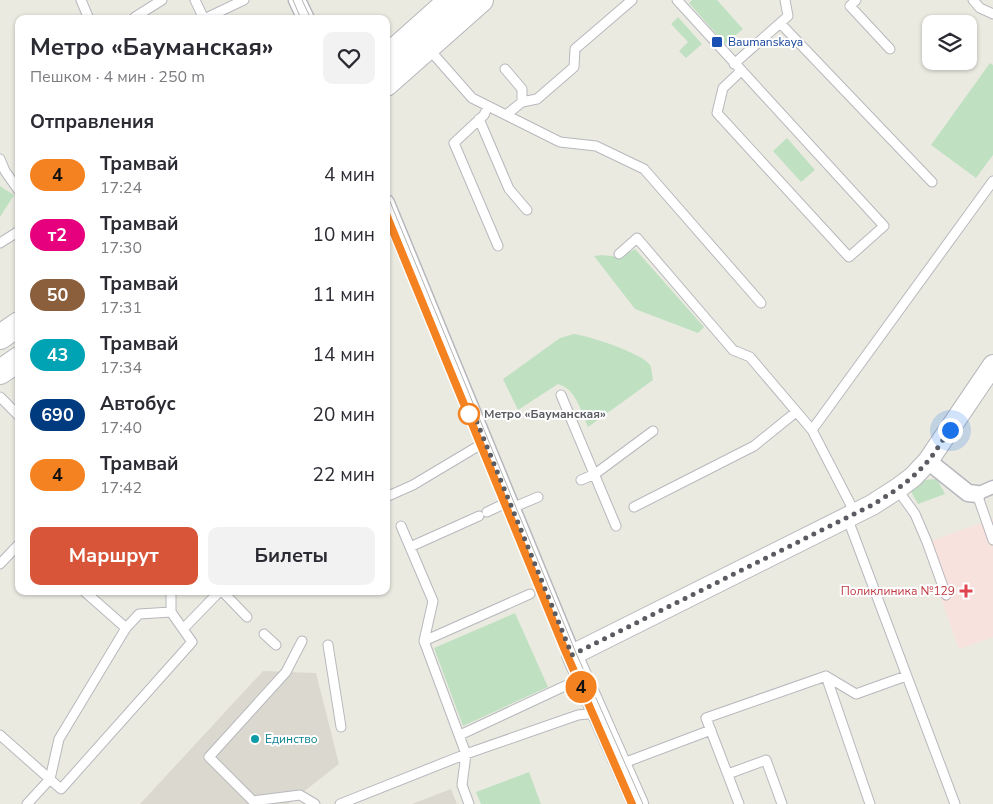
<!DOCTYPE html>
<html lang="ru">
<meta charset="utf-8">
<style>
:root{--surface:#fff;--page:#f2f2f3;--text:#2b2b33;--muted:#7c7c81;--accent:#d8553a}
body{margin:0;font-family:"Nunito Sans",sans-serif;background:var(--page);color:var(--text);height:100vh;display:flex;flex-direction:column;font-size:19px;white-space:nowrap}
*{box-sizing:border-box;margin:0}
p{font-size:16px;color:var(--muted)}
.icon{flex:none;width:28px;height:28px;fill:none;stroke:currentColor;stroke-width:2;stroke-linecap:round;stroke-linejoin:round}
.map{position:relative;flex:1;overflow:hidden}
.drawer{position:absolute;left:15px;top:15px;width:375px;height:580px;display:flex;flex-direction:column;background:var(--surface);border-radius:10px;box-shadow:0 1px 4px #0004}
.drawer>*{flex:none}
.badge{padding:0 10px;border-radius:16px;font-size:18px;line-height:32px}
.tools{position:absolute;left:922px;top:15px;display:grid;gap:10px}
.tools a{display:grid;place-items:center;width:55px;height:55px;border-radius:10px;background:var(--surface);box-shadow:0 1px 4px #0004;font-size:25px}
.you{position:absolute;width:25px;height:25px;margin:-12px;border:4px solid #fff;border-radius:50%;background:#1a73e8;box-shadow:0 0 0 8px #1a73e833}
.map>.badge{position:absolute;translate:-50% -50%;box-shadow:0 0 0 2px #fff}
h2{padding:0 15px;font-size:19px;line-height:45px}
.round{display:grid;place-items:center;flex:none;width:52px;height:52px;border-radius:10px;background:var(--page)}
.head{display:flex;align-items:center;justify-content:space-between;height:85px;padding:0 15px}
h1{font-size:24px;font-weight:700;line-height:38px}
.cta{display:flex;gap:10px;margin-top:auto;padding:10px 15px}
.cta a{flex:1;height:58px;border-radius:10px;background:var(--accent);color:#fff;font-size:20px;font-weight:700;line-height:58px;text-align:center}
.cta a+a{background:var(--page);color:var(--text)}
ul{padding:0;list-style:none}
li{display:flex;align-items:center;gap:15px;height:60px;padding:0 15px}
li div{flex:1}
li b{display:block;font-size:19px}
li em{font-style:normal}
li .badge{min-width:55px;font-weight:700;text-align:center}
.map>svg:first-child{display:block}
.education{fill:#dbd9cf}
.medical{fill:#f8e2dd}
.green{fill:#bfe1c2}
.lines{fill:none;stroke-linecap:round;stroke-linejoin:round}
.service-casing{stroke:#b7b8bd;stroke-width:11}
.pedestrian-casing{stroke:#b7b8bd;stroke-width:15}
.minor-casing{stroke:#b7b8bd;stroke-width:19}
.tertiary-casing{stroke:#b7b8bd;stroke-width:22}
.secondary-casing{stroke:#b5b7bc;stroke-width:26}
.service{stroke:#fff;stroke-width:9}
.pedestrian{stroke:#fff;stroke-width:12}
.minor{stroke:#fff;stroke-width:16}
.tertiary{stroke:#fff;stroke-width:20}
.secondary{stroke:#fff;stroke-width:24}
.tram{stroke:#b2b3b3;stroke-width:1}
.line-casing{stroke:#fff;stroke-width:11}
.line{stroke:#f58220;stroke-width:8}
.walk{stroke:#5a5c61;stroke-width:5;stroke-dasharray:0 9}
.transit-dot{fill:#1a4fb4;stroke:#fff;stroke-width:2}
.stop-dot{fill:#fff;stroke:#f58220;stroke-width:2.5}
.health-dot{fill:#e0444e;stroke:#fff;stroke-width:2}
.culture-dot{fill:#0f9aa8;stroke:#fff;stroke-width:2}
.labels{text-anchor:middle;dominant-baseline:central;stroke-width:4;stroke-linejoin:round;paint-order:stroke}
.transit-label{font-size:12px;fill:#164399;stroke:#fff;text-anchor:start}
.stop-label{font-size:12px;font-weight:bold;fill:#5a5c61;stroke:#fff;text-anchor:start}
.health-label{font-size:12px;fill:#be3a42;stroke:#fff;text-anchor:end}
.culture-label{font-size:12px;fill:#0d838f;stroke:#fff;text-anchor:start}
</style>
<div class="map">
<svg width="993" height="804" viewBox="0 0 993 804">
<rect width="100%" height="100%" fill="#ebeae1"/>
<!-- education -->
<path class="education" d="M263 671 316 673 339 764 288 804H140Z
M451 789 457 804H412Z"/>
<!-- medical -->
<path class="medical" d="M993 519V637L959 649 922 544Z"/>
<!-- green -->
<path class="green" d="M692 0H717L743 29 725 44 689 3Z
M678 17 702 44 686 58 679 51 688 42 671 24Z
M990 63 993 65V155L976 178 931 145Z
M787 138 815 170 801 182 773 151Z
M0 186 14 195 0 217Z
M635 249 704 327 698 333 635 309 594 256 602 255 621 257Z
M574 334C589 336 642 353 650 365 652 369 652 376 653 380L588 427C581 411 576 389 558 384L518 410 503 379 560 338Z
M937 479 945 494 918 504 910 490 922 480Z
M515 613 548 687 463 726 434 648Z
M529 772 541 804H481L476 792Z"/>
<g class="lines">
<defs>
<path id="service" d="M81 0 89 19
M195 0 204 19
M677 0 884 226 849 257 717 113 723 88 741 71
M856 0 850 6 890 49
M973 0 980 8 993 14
M136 19 135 17 162 0
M204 19 244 0
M780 23 932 182
M428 48 472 98 560 142 596 146 644 169 761 303
M734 64 788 16 785 0
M505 69 522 89V102
M488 106 484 115 454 143 498 246
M506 115 522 102 537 99 574 67 575 49 632 0
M479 119 509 189 527 210
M0 159 5 171 19 191
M0 243 19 231
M619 254 637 238 733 350 750 357 812 430 855 513
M561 395 616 526
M0 397 19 416
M812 430 993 181
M581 480 595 474 653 431
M897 489 915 514 927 542 946 595
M977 494 993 540
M386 497 413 485 485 442
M634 507 754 446 796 412
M512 508 538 497
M487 512 510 501
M847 517 955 804
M401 526 433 601 424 641 466 754 462 785 469 804
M410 547 479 516
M0 564 19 544
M84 591 126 628
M222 591 247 617
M183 629 220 591
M264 634 276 645
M302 641 286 672 209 757 253 801 300 795 315 804
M424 641 530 594
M328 645 341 727
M826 676 870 804
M0 735 61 789 192 642 171 612V591
M460 735 582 678
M621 764 711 730
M728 774 766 760 782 804
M27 804 50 779 59 739 126 628 139 614 171 612
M340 804 466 754 578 715 598 713
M739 804 706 718 826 676 856 694 906 676"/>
<path id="pedestrian" d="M977 494 993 487"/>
<path id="minor" d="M297 0 306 19
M386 203 572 655
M928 461 968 493 977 494"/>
<path id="tertiary" d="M638 804 572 655 872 505 897 489 913 477 928 461 993 365"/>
<path id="secondary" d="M386 58 451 0
M386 84 481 0
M0 337 19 324
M0 372 19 359"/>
</defs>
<!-- service casing -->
<use href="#service" class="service-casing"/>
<!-- pedestrian casing -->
<use href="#pedestrian" class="pedestrian-casing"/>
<!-- minor casing -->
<use href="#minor" class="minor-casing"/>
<!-- tertiary casing -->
<use href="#tertiary" class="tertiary-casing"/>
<!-- secondary casing -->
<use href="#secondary" class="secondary-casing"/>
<!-- service -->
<use href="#service" class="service"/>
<!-- pedestrian -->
<use href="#pedestrian" class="pedestrian"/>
<!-- minor -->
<use href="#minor" class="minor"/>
<!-- tertiary -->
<use href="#tertiary" class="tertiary"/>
<!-- secondary -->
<use href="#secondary" class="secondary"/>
<!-- tram -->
<path class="tram" d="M293 0 301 19
M302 0 311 19
M386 192 576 653 643 804
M386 214 565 648 632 804"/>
</g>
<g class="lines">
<defs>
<path id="line" d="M386 214 564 648 632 804"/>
</defs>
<!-- line casing -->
<use href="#line" class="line-casing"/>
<!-- line -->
<use href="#line" class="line"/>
<!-- walk -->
<path class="walk" d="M469 414 472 410 572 655 872 505C892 493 912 480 927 462 936 452 942 440 950 430"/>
</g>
<!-- markers -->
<rect class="transit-dot" x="711" y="36" width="12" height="12" rx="2.5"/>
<circle class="stop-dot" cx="469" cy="414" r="10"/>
<path class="health-dot" d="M963.5 583.5h5v5h5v5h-5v5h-5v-5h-5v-5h5z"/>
<circle class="culture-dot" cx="255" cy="739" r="5"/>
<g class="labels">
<!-- transit labels -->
<g class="transit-label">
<text x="728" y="42">Baumanskaya</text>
</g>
<!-- stop labels -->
<g class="stop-label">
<text x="484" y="414">Метро «Бауманская»</text>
</g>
<!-- health labels -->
<g class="health-label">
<text x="955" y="591">Поликлиника №129</text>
</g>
<!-- culture labels -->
<g class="culture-label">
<text x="265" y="739">Единство</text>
</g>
</g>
</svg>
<div class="tools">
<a><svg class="icon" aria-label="layers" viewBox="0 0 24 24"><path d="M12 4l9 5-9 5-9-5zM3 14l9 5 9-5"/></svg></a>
</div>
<div class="you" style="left:950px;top:430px"></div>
<b class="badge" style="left:581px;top:687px;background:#f58220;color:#111">4</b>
<section class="drawer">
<div class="head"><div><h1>Метро «Бауманская»</h1><p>Пешком · 4 мин · 250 m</p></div><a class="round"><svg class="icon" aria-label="heart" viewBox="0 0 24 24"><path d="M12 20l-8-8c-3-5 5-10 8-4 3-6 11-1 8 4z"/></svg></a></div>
<h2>Отправления</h2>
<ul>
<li><span class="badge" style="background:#f58220;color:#111">4</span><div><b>Трамвай</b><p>17:24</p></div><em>4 мин</em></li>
<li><span class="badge" style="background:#e6007e;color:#fff">т2</span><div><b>Трамвай</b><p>17:30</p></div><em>10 мин</em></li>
<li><span class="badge" style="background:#8b5e3c;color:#fff">50</span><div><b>Трамвай</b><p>17:31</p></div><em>11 мин</em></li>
<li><span class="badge" style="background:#00a3b4;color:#fff">43</span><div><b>Трамвай</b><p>17:34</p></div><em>14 мин</em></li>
<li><span class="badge" style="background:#003b80;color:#fff">690</span><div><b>Автобус</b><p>17:40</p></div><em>20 мин</em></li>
<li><span class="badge" style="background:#f58220;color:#111">4</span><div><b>Трамвай</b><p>17:42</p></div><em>22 мин</em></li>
</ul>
<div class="cta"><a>Маршрут</a><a>Билеты</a></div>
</section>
</div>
